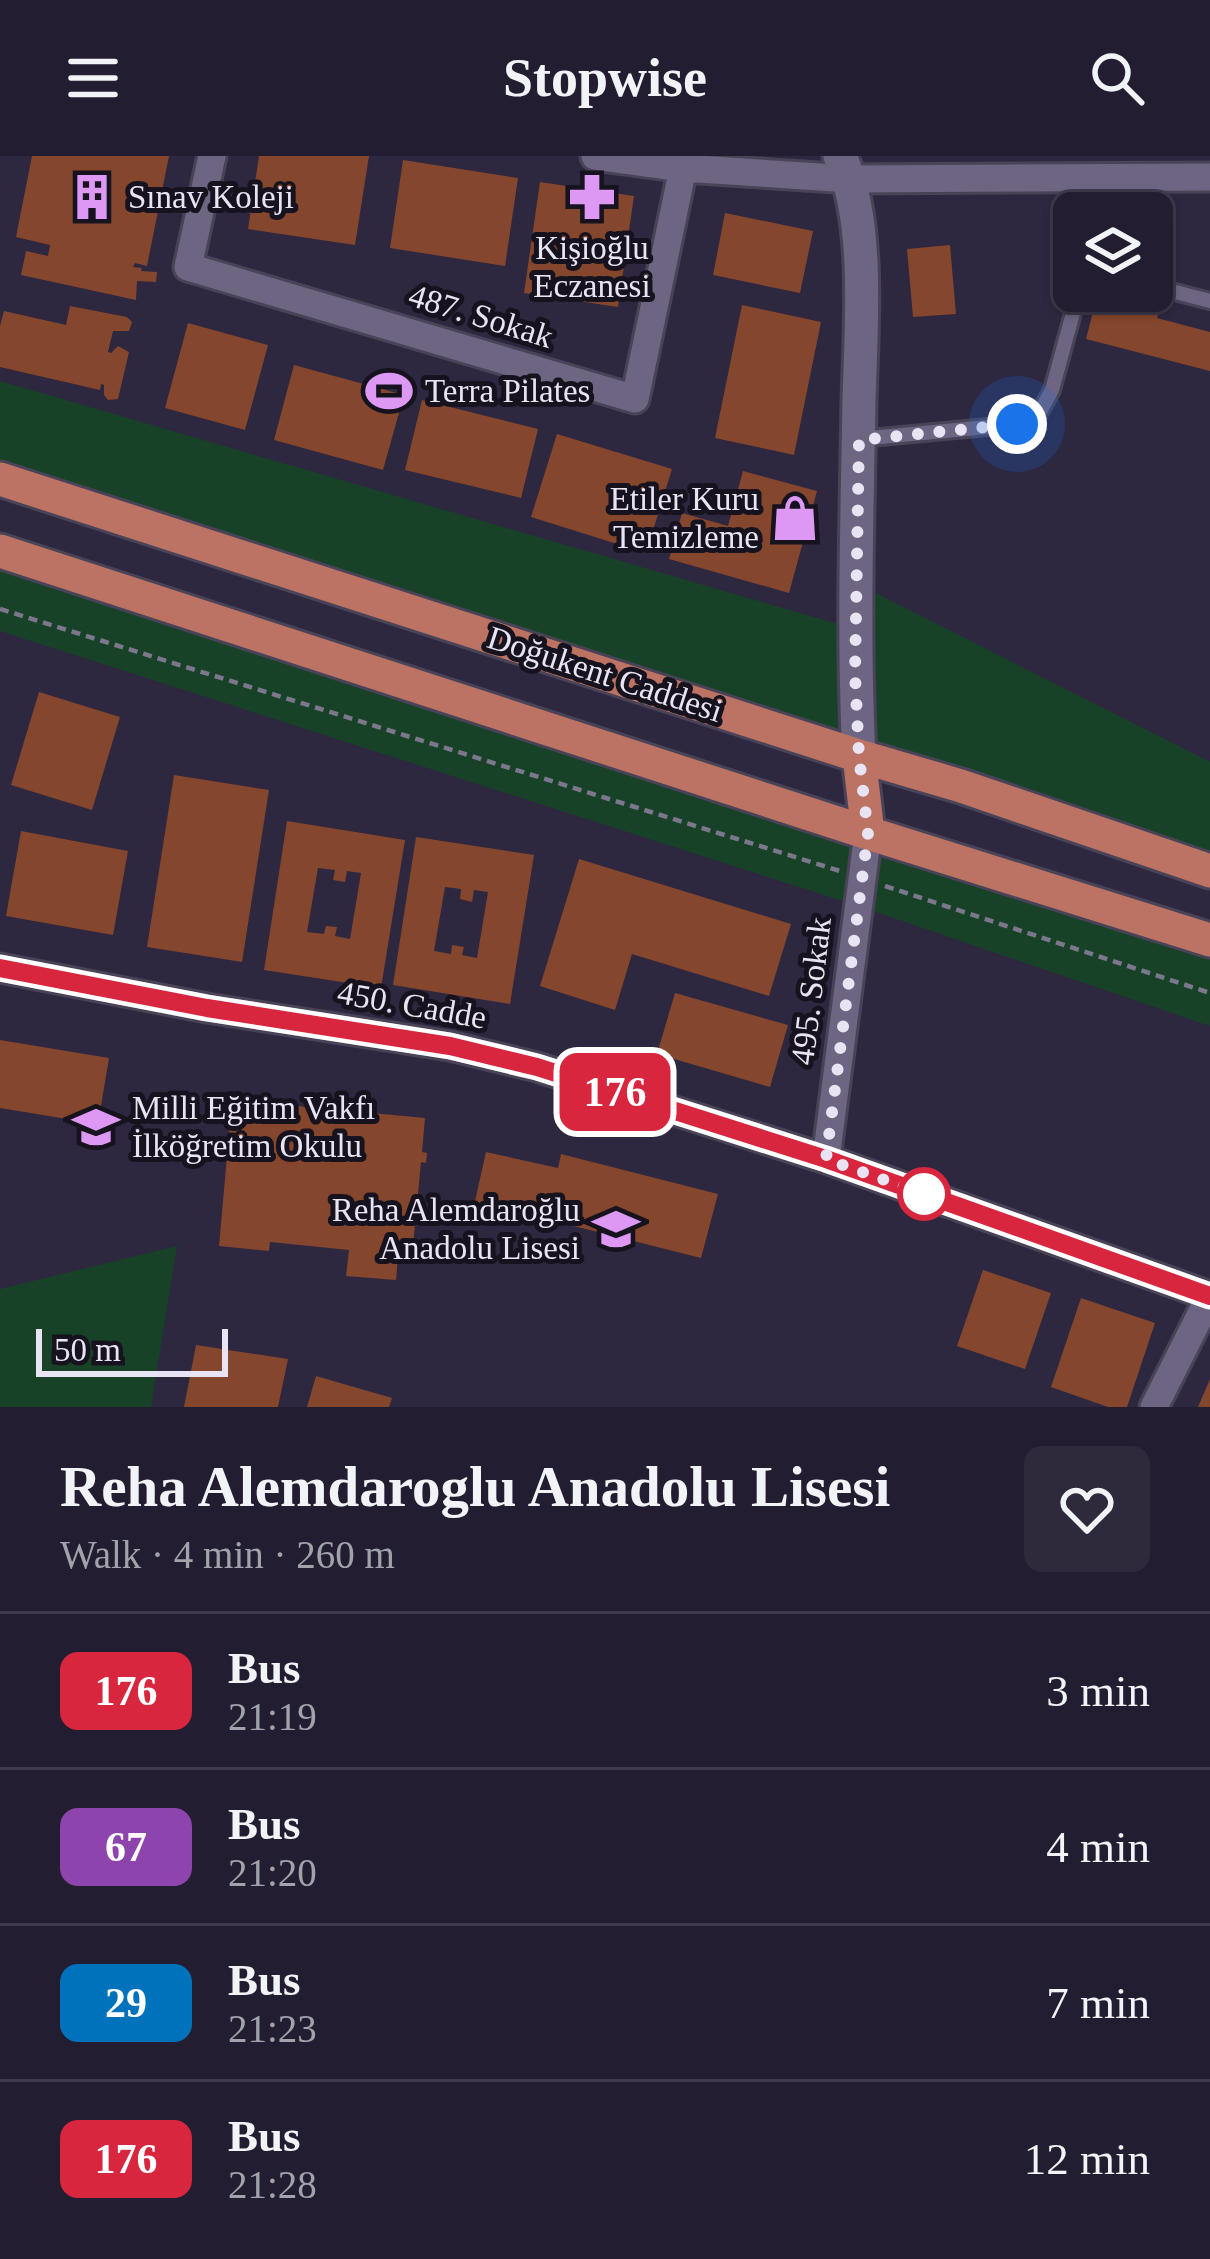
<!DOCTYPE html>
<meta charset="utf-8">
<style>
:root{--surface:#221d30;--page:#2e2a3c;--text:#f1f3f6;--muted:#a2a2ab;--line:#3f3b4c}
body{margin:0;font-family:"Times New Roman",serif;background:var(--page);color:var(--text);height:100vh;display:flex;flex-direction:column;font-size:45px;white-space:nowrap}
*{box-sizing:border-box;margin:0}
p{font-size:39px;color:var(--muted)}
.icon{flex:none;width:66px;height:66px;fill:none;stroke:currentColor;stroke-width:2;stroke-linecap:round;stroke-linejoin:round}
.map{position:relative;height:1251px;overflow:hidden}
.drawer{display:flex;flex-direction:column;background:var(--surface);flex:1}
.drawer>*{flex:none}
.badge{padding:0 24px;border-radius:18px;font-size:42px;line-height:78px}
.tools{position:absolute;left:1053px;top:36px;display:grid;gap:24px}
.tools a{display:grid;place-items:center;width:120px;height:120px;border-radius:18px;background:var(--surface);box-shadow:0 3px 9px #0004,0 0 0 3px var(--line);font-size:60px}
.scale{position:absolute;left:36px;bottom:30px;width:192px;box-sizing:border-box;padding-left:12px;border:6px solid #e8e4f4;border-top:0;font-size:33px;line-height:42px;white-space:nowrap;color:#e8e4f4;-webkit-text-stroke:9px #16131e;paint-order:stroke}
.you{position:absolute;width:60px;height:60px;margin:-30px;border:9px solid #fff;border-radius:50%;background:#1a73e8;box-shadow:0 0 0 18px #1a73e833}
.map>.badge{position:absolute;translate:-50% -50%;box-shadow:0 0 0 6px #fff}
.round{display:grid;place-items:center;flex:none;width:126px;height:126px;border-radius:18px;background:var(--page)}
.summary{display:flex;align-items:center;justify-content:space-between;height:204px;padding:0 60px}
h1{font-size:57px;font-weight:700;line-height:90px}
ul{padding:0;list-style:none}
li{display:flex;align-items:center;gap:36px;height:156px;padding:0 60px;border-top:3px solid var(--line)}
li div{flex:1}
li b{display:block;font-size:45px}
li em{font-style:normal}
li .badge{min-width:132px;font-weight:700;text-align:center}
header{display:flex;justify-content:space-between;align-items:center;height:156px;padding:0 60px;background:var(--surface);font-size:54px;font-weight:700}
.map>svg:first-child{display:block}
.green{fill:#174227}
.building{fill:#84462c;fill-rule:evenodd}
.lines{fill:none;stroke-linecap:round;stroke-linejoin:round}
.service-casing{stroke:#494357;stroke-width:20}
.minor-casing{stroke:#494357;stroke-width:33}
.secondary-casing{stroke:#494357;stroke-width:39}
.primary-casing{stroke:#494357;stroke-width:39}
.path{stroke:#7c778c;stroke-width:4.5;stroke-dasharray:9 6;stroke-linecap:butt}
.service{stroke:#6d6582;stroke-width:14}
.minor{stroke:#6d6582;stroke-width:27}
.secondary{stroke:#6d6582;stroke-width:33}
.primary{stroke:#bd7363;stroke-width:33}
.line-casing{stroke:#fff;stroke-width:27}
.line{stroke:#d7263d;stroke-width:18}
.walk{stroke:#e8e4f4;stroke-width:12;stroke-dasharray:0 21.6}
.stop-dot{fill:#fff;stroke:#d7263d;stroke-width:6}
.labels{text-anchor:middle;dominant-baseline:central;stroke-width:10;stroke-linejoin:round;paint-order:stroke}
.poi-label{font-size:33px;fill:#e8e4f4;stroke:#16131e;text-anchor:start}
.street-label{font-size:33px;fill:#e8e4f4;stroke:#16131e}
</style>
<header><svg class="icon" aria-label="menu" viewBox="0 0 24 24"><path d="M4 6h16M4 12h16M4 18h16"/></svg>Stopwise<svg class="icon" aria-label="search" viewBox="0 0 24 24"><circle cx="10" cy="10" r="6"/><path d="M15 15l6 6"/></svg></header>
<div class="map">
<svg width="1210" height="1251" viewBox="0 0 1210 1251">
<rect width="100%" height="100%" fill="#2e2740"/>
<!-- green -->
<path class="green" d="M0 225 855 473 856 427 1210 606V715L0 323Z
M0 395 1210 784V870L858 750 0 475Z
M177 1090 151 1251H0V1133Z"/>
<!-- building -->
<path class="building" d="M32 0H169L147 110 135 107 133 111 142 112 141 115 157 116 156 126 137 125 136 144 21 119 26 95 48 100 50 89 16 81Z
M259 0H369L355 89 248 73Z
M403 4 518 22 505 110 390 92Z
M540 26 634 40 618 151 524 137Z
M725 57 813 75 800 137 713 119Z
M950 89 956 158 913 161 907 93Z
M1097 140 1159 155 1157 162 1210 176V215L1086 183Z
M742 149 821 166 794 299 715 282Z
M70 150 127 161 132 166 129 175H113L108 196 111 197 118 190 129 196 118 243 108 244 104 239V229L101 228 100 234 0 211V170L4 155 66 169Z
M188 167 268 189 245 274 165 252Z
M294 209 404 239 383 314 274 284Z
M422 244 538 273 521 342 405 314Z
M557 278 672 313 646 397 531 361Z
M743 315 817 335 789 437 669 403 682 357 728 370Z
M39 536 120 561 92 654 11 629Z
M174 619 269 634 242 806 147 791Z
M287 665 405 684 381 832 264 814ZM318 712 335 714 333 724 345 726 347 715 361 717 350 783 335 780 337 771 326 770 324 778 307 776Z
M21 675 128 695 113 779 6 760Z
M416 681 534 699 510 848 393 829ZM445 731 461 733 460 743 472 746 474 734 488 736 477 802 462 799 464 791 452 789 451 798 434 795Z
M579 703 791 768 769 840 632 798 615 854 540 830Z
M675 837 788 869 770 931 657 898Z
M0 884 109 902 98 968 0 952Z
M232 944 425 962 422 996 427 997 426 1007 421 1006 413 1090 399 1089 396 1124 346 1120 349 1094 270 1086 269 1095 219 1090Z
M486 996 558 1012 561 998 718 1038 701 1102 554 1065 553 1072 473 1054Z
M983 1114 1051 1137 1025 1213 957 1190Z
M1081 1142 1155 1167 1127 1251H1108L1051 1231Z
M196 1189 288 1203 278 1251H184Z
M316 1220 392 1242 389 1251H307Z
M1210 1223V1251H1198Z"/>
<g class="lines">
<defs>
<path id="service" d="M1152 130 1210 145
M859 283 1009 269 1038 259 1052 234 1079 135"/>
<path id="minor" d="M212 0 188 111 635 243 683 12
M595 0 683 12 850 23 1210 21
M0 812 207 852 450 890 537 911 826 1003 1210 1140
M826 1003 868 677
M1154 1251 1210 1140"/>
<path id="secondary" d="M840 0C870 66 861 171 859 244 857 363 853 482 859 600"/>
<path id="primary" d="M0 323 859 600 961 630 1210 715
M0 395 868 677 1210 784
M859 600 868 677"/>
</defs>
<!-- service casing -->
<use href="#service" class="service-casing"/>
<!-- minor casing -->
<use href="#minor" class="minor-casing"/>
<!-- secondary casing -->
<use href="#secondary" class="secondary-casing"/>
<!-- primary casing -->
<use href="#primary" class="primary-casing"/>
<!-- path -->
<path class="path" d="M0 453 840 715
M885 730 1210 837"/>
<!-- service -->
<use href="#service" class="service"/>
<!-- minor -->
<use href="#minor" class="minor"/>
<!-- secondary -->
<use href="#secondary" class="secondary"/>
<!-- primary -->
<use href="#primary" class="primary"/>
</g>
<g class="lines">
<defs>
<path id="line" d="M0 812 207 852 450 890 537 911 826 1003 1210 1140"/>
</defs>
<!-- line casing -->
<use href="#line" class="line-casing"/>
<!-- line -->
<use href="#line" class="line"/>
<!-- walk -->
<path class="walk" d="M924 1038 826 1003 868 677 859 600 855 518 859 284 1017 268"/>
</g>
<!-- icons -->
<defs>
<symbol id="building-bare" viewBox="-9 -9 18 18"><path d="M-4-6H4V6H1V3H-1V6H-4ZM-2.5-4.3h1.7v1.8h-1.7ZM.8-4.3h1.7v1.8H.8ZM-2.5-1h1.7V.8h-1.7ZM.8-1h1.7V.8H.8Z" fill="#dd98f3" stroke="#16131e" stroke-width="2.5" paint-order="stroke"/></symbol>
<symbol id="pharmacy-bare" viewBox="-9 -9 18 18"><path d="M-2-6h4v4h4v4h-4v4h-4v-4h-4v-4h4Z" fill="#dd98f3" stroke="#16131e" stroke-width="2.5" paint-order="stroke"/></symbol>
<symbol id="stadium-bare" viewBox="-9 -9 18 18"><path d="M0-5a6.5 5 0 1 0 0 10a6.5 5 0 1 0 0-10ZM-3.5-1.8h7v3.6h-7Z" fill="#dd98f3" stroke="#16131e" stroke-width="2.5" paint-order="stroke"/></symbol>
<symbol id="shop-bare" viewBox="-9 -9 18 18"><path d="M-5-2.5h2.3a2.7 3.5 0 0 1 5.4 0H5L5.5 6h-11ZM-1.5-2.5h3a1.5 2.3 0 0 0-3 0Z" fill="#dd98f3" stroke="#16131e" stroke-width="2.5" paint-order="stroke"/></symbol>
<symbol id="school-bare" viewBox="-9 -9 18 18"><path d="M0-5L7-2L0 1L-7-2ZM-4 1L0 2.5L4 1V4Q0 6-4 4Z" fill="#dd98f3" stroke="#16131e" stroke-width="2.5" paint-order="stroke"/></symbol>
</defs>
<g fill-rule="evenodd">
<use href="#building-bare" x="59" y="8" width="66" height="66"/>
<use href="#pharmacy-bare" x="559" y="8" width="66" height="66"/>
<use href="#stadium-bare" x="356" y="202" width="66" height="66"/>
<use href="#shop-bare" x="762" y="329" width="66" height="66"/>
<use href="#school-bare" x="63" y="938" width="66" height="66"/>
<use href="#school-bare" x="583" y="1040" width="66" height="66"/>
</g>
<!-- markers -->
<circle class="stop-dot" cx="924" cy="1038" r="24"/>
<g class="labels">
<!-- poi labels -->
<g class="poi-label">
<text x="128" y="41">Sınav Koleji</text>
<text x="592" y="92" text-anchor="middle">Kişioğlu<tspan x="592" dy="38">Eczanesi</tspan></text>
<text x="425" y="235">Terra Pilates</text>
<text x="759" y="343" text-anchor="end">Etiler Kuru<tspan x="759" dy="38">Temizleme</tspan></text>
<text x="132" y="952">Milli Eğitim Vakfı<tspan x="132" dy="38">İlköğretim Okulu</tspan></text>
<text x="580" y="1054" text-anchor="end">Reha Alemdaroğlu<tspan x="580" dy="38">Anadolu Lisesi</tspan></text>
</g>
<!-- street labels -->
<g class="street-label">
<text transform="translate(481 160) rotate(17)">487. Sokak</text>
<text transform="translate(605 518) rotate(18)">Doğukent Caddesi</text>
<text transform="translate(811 835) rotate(-83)">495. Sokak</text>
<text transform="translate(412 849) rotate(10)">450. Cadde</text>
</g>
</g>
</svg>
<div class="tools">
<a><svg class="icon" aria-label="layers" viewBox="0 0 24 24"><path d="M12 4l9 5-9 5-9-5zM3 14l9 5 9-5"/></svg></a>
</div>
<div class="scale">50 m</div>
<div class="you" style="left:1017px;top:268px"></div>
<b class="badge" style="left:615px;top:936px;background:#d7263d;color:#fff">176</b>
</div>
<section class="drawer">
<div class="summary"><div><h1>Reha Alemdaroglu Anadolu Lisesi</h1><p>Walk · 4 min · 260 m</p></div><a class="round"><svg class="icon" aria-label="heart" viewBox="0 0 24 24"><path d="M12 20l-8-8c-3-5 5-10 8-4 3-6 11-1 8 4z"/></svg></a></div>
<ul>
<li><span class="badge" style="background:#d7263d;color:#fff">176</span><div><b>Bus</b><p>21:19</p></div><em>3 min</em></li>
<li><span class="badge" style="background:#8e44ad;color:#fff">67</span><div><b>Bus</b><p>21:20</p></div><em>4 min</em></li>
<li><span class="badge" style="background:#0072bc;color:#fff">29</span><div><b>Bus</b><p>21:23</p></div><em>7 min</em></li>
<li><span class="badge" style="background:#d7263d;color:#fff">176</span><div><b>Bus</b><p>21:28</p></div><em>12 min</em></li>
</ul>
</section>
